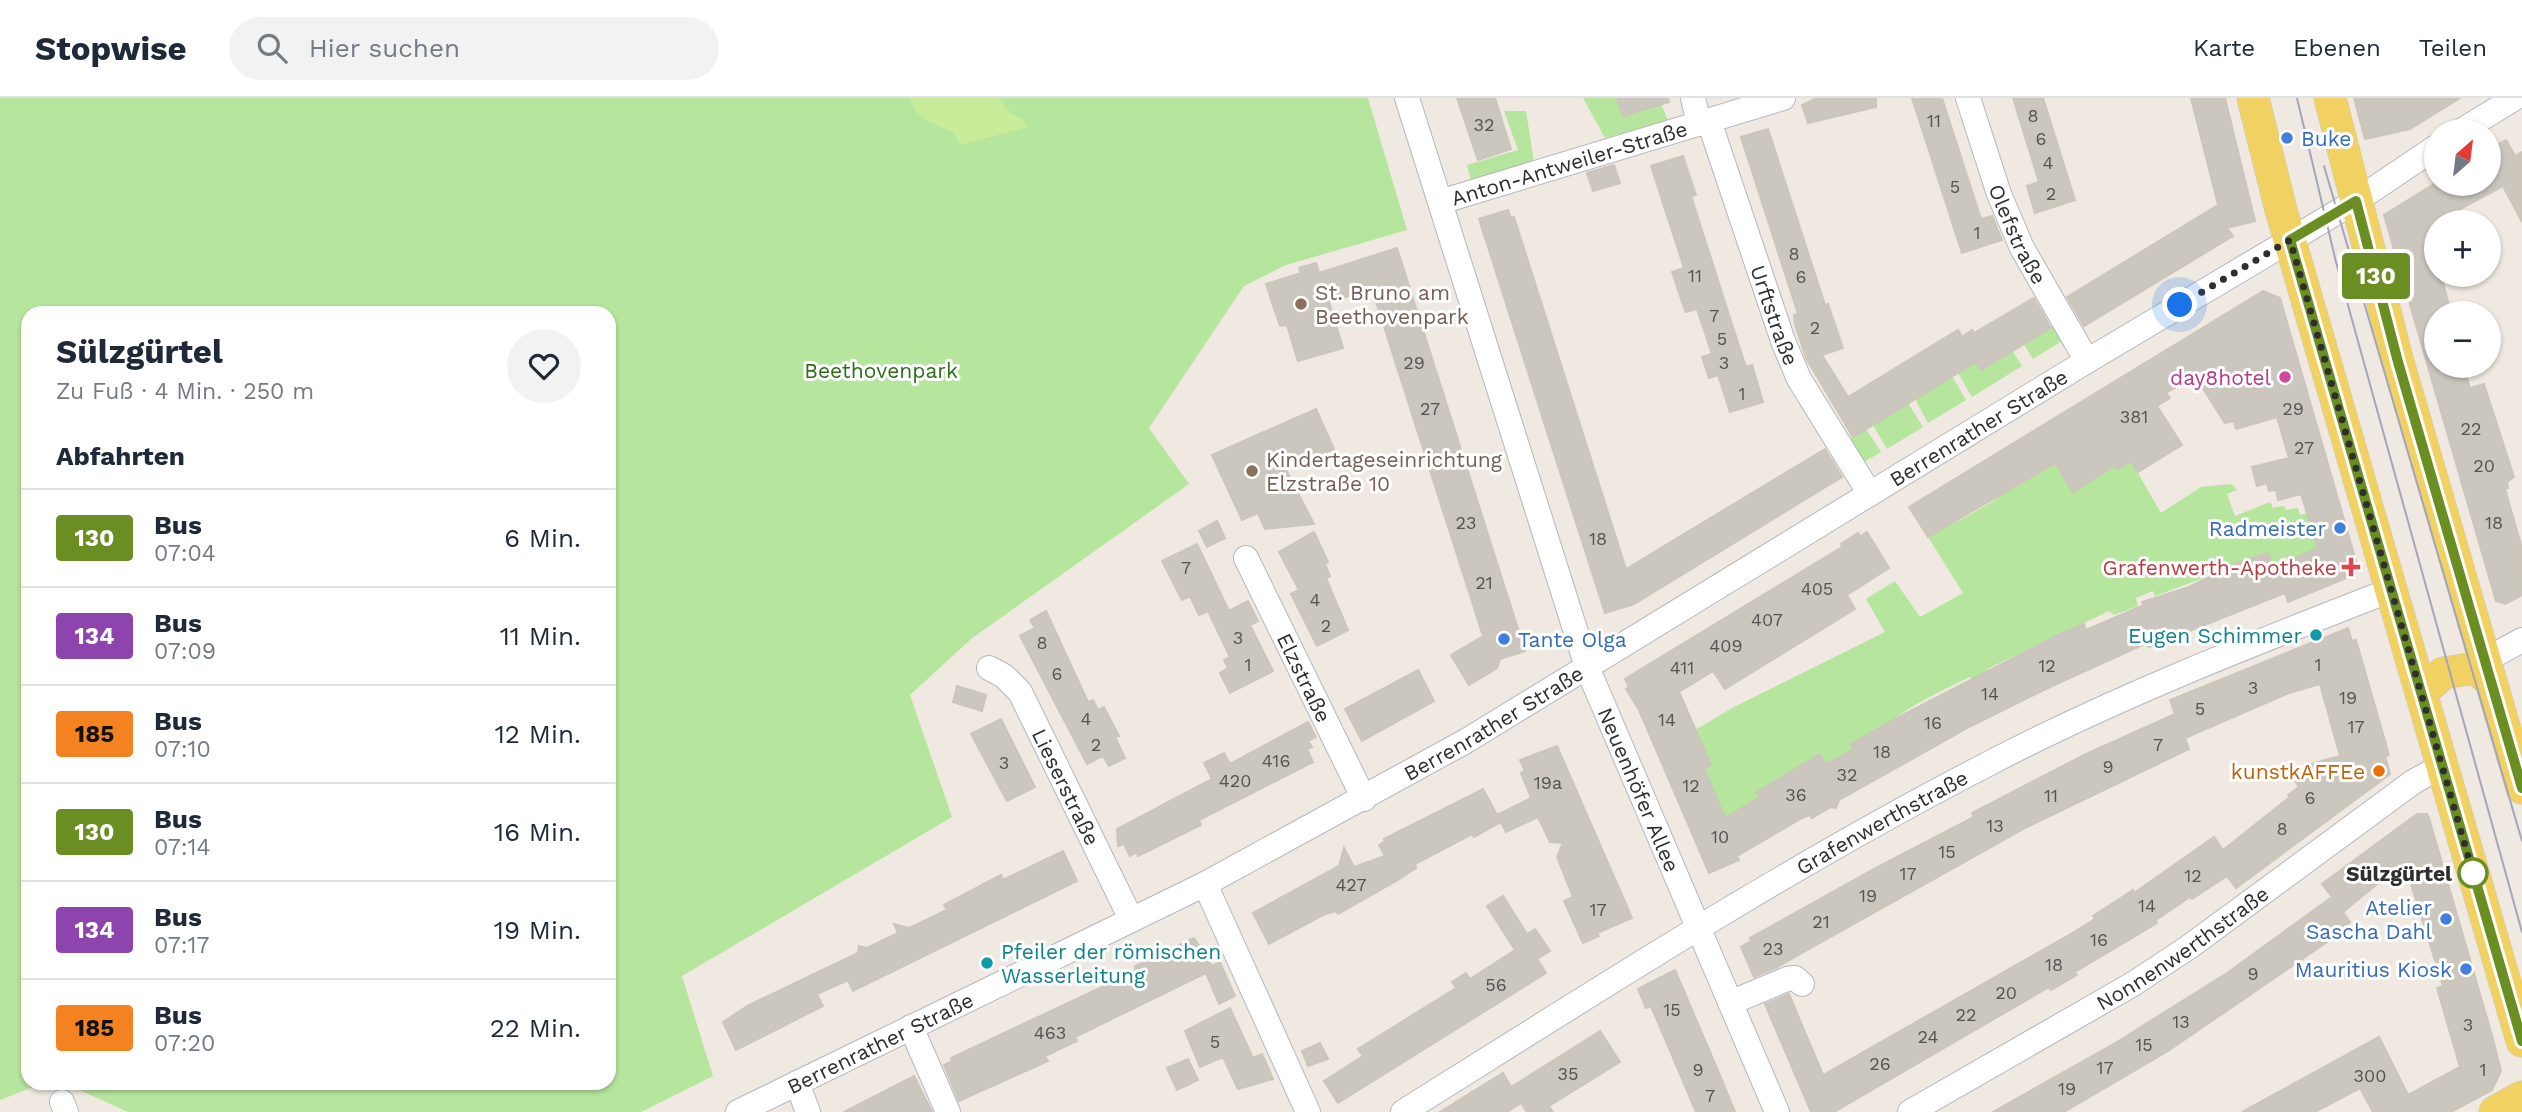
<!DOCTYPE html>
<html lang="de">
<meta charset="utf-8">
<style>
:root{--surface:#fff;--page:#f2f2f3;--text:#1f2937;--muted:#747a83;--line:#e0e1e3}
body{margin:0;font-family:"Work Sans",sans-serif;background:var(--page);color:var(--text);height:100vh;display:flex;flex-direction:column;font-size:26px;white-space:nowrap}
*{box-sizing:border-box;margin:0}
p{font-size:23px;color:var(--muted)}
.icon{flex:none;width:38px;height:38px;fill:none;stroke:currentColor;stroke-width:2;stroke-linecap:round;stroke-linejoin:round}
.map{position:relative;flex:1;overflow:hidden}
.details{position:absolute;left:21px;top:208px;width:595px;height:784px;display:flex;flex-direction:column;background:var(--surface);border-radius:21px;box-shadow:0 2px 5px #0004}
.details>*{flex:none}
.badge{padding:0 14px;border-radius:5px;font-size:24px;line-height:46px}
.needle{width:46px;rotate:28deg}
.tools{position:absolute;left:2424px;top:21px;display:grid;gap:14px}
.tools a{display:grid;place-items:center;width:77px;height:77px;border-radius:50%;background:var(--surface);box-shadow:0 2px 5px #0004;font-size:35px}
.you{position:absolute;width:35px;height:35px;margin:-18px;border:5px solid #fff;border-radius:50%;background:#1a73e8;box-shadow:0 0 0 10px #1a73e833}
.map>.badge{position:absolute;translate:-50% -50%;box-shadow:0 0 0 4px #fff}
h2{padding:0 35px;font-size:26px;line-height:63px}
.round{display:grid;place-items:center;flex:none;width:74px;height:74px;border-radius:37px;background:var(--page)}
.headline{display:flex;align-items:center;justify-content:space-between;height:119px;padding:0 35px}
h1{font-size:33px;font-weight:700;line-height:52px}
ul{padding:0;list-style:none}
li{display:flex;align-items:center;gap:21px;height:98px;padding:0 35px;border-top:2px solid var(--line)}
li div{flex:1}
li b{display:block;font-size:26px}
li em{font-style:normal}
li .badge{min-width:77px;font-weight:700;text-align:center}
header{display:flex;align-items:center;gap:42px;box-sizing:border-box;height:98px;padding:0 35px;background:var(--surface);border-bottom:2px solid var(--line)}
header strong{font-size:33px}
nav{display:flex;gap:38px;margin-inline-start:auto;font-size:24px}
.search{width:490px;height:63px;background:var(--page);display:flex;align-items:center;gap:18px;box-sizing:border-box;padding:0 24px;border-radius:38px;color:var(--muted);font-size:26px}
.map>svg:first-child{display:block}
.green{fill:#b6e59e}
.pitch{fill:#c9ec9a}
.building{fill:#cbc7bf;stroke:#cbc5ba;stroke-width:2}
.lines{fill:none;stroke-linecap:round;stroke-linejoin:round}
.minor-casing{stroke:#b4b7c1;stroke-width:26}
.major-casing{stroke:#c9c9c9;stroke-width:33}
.minor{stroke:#fff;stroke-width:24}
.major{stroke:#f2d163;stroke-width:32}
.tram{stroke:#a3a6b8;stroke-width:2}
.line-casing{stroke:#fff;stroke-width:16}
.line{stroke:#6b8e23;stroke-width:10}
.walk{stroke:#2e2e2e;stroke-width:7;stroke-dasharray:0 12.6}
.shop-dot{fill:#3f7fe0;stroke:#fff;stroke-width:2.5}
.education-dot{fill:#8d6e63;stroke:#fff;stroke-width:2.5}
.hotel-dot{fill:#d1479c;stroke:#fff;stroke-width:2.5}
.health-dot{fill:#e0444e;stroke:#fff;stroke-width:2.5}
.culture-dot{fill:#0f9aa8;stroke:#fff;stroke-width:2.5}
.food-dot{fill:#e8710a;stroke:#fff;stroke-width:2.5}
.stop-dot{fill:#fff;stroke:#6b8e23;stroke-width:3.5}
.labels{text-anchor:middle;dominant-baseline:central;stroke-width:6;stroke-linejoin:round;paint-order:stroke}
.number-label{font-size:18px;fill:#555452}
.shop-label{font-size:21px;fill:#366cbe;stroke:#fff;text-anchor:end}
.street-label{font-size:21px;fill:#2e2e2e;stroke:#fff}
.education-label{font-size:21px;fill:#785e54;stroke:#fff;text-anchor:start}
.park-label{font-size:21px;fill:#2c6e1b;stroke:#fff}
.hotel-label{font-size:21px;fill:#b23c85;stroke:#fff;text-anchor:end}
.health-label{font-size:21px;fill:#be3a42;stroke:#fff;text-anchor:end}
.culture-label{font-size:21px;fill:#0d838f;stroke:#fff;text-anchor:end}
.food-label{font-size:21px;fill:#c56008;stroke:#fff;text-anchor:end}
.stop-label{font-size:21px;font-weight:bold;fill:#2e2e2e;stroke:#fff;text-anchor:end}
</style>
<header>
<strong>Stopwise</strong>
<div class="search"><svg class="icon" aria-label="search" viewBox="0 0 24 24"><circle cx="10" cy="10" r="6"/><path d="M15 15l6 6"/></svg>Hier suchen</div>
<nav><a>Karte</a><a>Ebenen</a><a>Teilen</a></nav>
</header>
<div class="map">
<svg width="2522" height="1014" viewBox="0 0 2522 1014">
<rect width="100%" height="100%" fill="#efe9e1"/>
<!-- green -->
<path class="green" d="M0 0H1368L1407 132 1286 167 1244 188 1149 330 1189 386 971 541 910 597 952 719 682 878 713 978 641 1014H128L64 985H609V215H28V985H44L0 1002Z
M1583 0H1617L1623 18 1661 6 1668 22 1605 40Z
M1504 13H1526L1534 64 1471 83 1467 67 1518 52Z
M2055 227 2062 243 2033 261 2023 245Z
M2012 252 2022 268 1972 299 1958 275 1976 264Z
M1952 278 1966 302 1928 325 1915 301Z
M1908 305 1923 329 1887 351 1873 327Z
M1866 331 1881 354 1861 366 1847 343Z
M2131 363 2161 415 2201 389 2231 386 2237 392 2227 396 2235 418 2270 404 2273 410 2284 408 2286 412 2298 410 2300 417 2309 415 2320 457 2275 468 2266 455 2205 475 2206 479 2155 498 2153 493 2136 500 2138 508 2114 517 2109 513 1987 571 1989 574 1973 582 1970 579C1934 596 1895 615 1867 643L1864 639 1852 645 1854 651 1827 668 1820 657 1758 694 1760 699 1743 709 1724 727 1704 670 1695 632 1734 609 1885 534 1866 501 1895 483 1920 519 1963 495 1928 439C1949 427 1999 404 2011 388L2013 391 2054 364 2073 394 2114 368Z"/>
<!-- pitch -->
<path class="pitch" d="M910 0H998L1010 15 1023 21 1027 29 960 47 954 34C935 26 916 22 910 0Z"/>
<!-- building -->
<path class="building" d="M1457 0H1495L1511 51 1478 62Z
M1617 0H1668L1669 4 1623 18Z
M1817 0H1876V9L1808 25 1802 7Z
M1912 0H1942L1981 121 1992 118 2002 142 1962 155Z
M2013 0H2043L2075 102 2035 115 2027 88 2039 84Z
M2191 0H2225L2255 123 2227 130 2233 138 2084 228 2067 199 2218 107Z
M2354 0H2460L2410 31 2365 41Z
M1768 31 1825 207 1828 206 1843 250 1822 257 1848 299 1958 232 1962 239 1972 232 1974 235 2034 200 2051 230 1981 272 1976 264 1853 339 1806 260 1795 226 1794 217 1798 216 1741 39Z
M2506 42 2515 58 2522 54V124L2503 88 2436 124V177H2441L2451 215H2436V268H2463L2470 290 2484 286 2514 379 2507 384 2508 390 2505 391 2521 447 2522 497 2505 506 2496 503 2384 117 2434 86H2488V52Z
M1683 58 1696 97 1691 98 1731 223 1746 269 1752 267 1763 304 1730 314 1718 277 1709 280 1702 259 1712 256 1697 211 1686 214 1683 207 1672 174 1684 170 1651 68Z
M1614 67 1620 85 1593 93 1587 75Z
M1508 112 1511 120 1514 119 1626 471 1825 351 1842 379 1634 506 1605 515 1479 121Z
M1397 150 1525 553 1500 561 1497 570 1469 587 1451 557 1483 538 1372 191 1329 204 1343 250 1298 263 1287 227 1280 228 1266 186 1301 175 1299 170 1316 165 1319 175Z
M2263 193 2280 200 2358 470 2354 477 2288 504 2285 495 2149 549 2147 545 2052 588 1971 628 1839 702 1836 710 1831 709 1812 720 1810 717 1802 720 1737 758 1739 762 1709 775 1639 612 1626 591 1629 589 1625 581 1842 449 1841 446 1858 435 1860 438 1867 434 1889 470 1847 497 1855 511 1725 591 1713 573 1679 594 1711 667 1704 670 1725 720 1760 699 1757 694 1820 656 1826 666 1854 651 1851 646 1895 621 2064 534 2084 526 2086 532 2144 507 2142 504 2189 489 2235 466 2268 455 2273 469 2318 450 2301 396 2278 402 2276 392 2269 393 2267 385 2257 388 2252 369 2289 360 2277 319 2236 331 2234 323 2225 325 2195 278 2166 295 2170 300 2157 308 2182 347 2138 374 2131 363 2117 372 2114 368 2073 394 2055 365 1928 439 1909 409Z
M1316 311 1334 351 1286 372 1314 426 1265 431 1258 415 1242 422 1212 357Z
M1217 423 1225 440 1207 449 1199 433Z
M1314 434 1328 464 1325 466 1330 478 1326 480 1348 532 1317 548 1291 496 1299 492 1279 454Z
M1197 446 1229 513 1248 503 1258 523 1250 527 1273 573 1230 595 1220 575 1228 570 1224 562 1230 559 1208 513 1199 517 1190 498 1182 502 1162 463Z
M1046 513 1088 604 1093 602 1098 612 1104 609 1119 638 1115 639 1125 660 1109 668 1103 658 1087 666 1020 538 1035 530 1030 522Z
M2348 530 2352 543 2356 542 2389 657 2385 658 2390 676 2236 790 2227 778 2192 801 2190 799 2156 822 2157 825 2075 874 2077 877 2051 892 2049 889 1834 1014H1811L1765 906 1789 896 1823 977 2069 837 2095 821 2093 818 2133 792 2134 795 2214 739 2223 752 2290 699 2288 697 2299 689 2292 679 2307 667 2340 658 2320 586 2289 595 2185 640 2189 651 2027 729 1777 869 1754 879 1741 849 1751 843 1750 840 1874 771 1974 719 1972 715 2084 657 2175 616 2170 602Z
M1418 572 1434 603 1362 643 1345 611Z
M957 588 986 597 982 613 953 604Z
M1001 621 1035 689 1007 703 971 636Z
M1308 624 1316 639 1308 643 1312 649 1307 651 1313 664 1199 722 1201 727 1138 758 1137 754 1130 758 1124 746 1118 748 1117 731 1212 681 1204 665 1224 655 1230 666Z
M1557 648 1632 820 1597 835 1599 838 1583 845 1564 803 1573 799 1557 759 1563 745 1550 744 1538 719 1506 734 1497 717 1531 700 1521 675 1525 673 1520 662Z
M1483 691 1501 724 1474 739 1472 736 1415 766 1416 770 1398 782 1338 816 1336 813 1323 817 1269 846 1253 815 1339 768 1344 750 1354 769 1385 758 1379 747 1385 743 1384 741Z
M2417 716H2427L2429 720 2493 941 2501 973 2492 992 2451 1014H2373L2360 990 2315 1014H2242L2379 939 2408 997 2460 969 2437 890 2443 888 2404 764 2343 814 2350 824 2341 831 2343 833 2168 953 2064 1014H1993L2117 944 2227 875 2332 799 2322 786Z
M1063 753 1077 783 853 893 848 882 817 896 823 908 736 952 723 924 747 908 858 855 859 848 867 850 898 835 894 826 909 830 947 812 944 807 1001 777 1003 782Z
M1503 798 1527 836 1535 831 1550 853 1537 861 1546 875 1338 1005 1324 983 1363 958 1358 951 1456 890 1452 884 1466 875 1470 881 1515 852 1487 808Z
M1194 840 1212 868 1220 864 1235 898 1219 906 1206 875 1075 939 1077 943 1045 958 1048 963 959 1003 944 967 952 963 951 960 1121 880 1136 872 1135 868Z
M1675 872 1719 975 1735 1014H1696L1651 908 1646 910 1638 891Z
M1230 910 1253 960 1262 956 1273 981 1238 991 1223 959 1200 969 1185 933Z
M1600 933 1620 964 1549 1008 1553 1014H1527L1521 1005 1507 1014H1440L1503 975 1511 989Z
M1320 945 1328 961 1308 968 1302 953Z
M1188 961 1198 982 1177 992 1167 970Z
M914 978 932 1014H844Z"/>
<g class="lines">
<defs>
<g id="minor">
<path id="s1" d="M1407 0 1587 569 1777 1014"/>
<path d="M1693 0 1699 26"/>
<path id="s2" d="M1968 0 1999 96 2022 150 2087 263"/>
<path id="s3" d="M1709 23 1783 243 1799 281 1870 396"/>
<path d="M2461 33 2515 0"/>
<path id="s4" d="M1440 104 1783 0"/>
<path id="s5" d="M1246 460 1364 701"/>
<path d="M2484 563 2522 542"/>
<path id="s6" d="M989 570 1004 578 1020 594 1131 821"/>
<path d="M1205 786 1308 1014"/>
<path d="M1730 905 1787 881 1795 880 1802 886"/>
<path d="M911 929 948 1014"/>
<path d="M797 985 808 1014"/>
<path d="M62 1004 66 1014"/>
<path id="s7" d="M738 1014 1205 786 1466 643 2087 263 2356 103 2436 49"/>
<path id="s8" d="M1403 1014C1595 894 1786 770 1988 666 2118 598 2255 545 2391 492"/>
<path id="s9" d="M1910 1014 2133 886 2189 849 2413 684 2442 668"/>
</g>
<path id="major" d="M2253 0 2281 112 2522 943
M2330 0 2398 264 2522 690
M2421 596 2443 575 2476 570 2491 584
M2495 1014 2522 999"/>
</defs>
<!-- minor casing -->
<use href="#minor" class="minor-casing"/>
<!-- major casing -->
<use href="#major" class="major-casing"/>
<!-- minor -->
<use href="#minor" class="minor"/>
<!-- major -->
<use href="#major" class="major"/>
<!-- tram -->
<path class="tram" d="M2297 0 2336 164 2522 834
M2324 68 2522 743"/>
</g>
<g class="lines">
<defs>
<path id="line" d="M2522 690 2398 264 2356 103 2290 142 2522 943"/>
</defs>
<!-- line casing -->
<use href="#line" class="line-casing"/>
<!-- line -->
<use href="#line" class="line"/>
<!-- walk -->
<path class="walk" d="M2180 207 2290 142 2473 775"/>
</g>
<!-- markers -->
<g class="shop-dot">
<circle cx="2287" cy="40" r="7"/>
<circle cx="2340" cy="430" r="7"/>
<circle cx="1504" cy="541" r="7"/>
<circle cx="2446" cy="821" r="7"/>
<circle cx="2466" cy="871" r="7"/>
</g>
<g class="education-dot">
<circle cx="1301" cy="206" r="7"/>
<circle cx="1252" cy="373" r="7"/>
</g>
<circle class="hotel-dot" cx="2285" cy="279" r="7"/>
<path class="health-dot" d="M2347.5 458.5h7v7h7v7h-7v7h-7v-7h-7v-7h7z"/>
<g class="culture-dot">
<circle cx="2316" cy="537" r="7"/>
<circle cx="987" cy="865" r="7"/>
</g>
<circle class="food-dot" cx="2379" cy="673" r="7"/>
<circle class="stop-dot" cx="2473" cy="775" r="14"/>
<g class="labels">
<!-- number labels -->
<g class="number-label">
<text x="2033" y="17">8</text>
<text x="1934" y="22">11</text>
<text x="1484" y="26">32</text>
<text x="2041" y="40">6</text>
<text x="2048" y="64">4</text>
<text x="1955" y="88">5</text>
<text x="2051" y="95">2</text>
<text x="1977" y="134">1</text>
<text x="1794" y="155">8</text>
<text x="1695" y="177">11</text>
<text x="1801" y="178">6</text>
<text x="1714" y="217">7</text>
<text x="1815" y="229">2</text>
<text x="1722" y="240">5</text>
<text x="1414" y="264">29</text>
<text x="1724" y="264">3</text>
<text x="1742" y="295">1</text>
<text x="1430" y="310">27</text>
<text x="2293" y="310">29</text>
<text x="2134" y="318">381</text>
<text x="2471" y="330">22</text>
<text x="2304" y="349">27</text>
<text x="2484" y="367">20</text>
<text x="1466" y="424">23</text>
<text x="2494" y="424">18</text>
<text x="1598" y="440">18</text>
<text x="1186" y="469">7</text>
<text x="1484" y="484">21</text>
<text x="1817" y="490">405</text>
<text x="1315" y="501">4</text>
<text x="1767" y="521">407</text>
<text x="1326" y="527">2</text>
<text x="1238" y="539">3</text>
<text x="1042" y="544">8</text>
<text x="1726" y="547">409</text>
<text x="1248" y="566">1</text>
<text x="2318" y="566">1</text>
<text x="2047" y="567">12</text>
<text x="1682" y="569">411</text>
<text x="1057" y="575">6</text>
<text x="2253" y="589">3</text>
<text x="1990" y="595">14</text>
<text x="2348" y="599">19</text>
<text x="2200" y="610">5</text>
<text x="1086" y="620">4</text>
<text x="1667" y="621">14</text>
<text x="1933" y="624">16</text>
<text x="2356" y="628">17</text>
<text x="1096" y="646">2</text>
<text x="2158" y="646">7</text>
<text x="1882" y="653">18</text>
<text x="1276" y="662">416</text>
<text x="1004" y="664">3</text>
<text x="2108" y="668">9</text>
<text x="1847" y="676">32</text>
<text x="1235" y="682">420</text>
<text x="1548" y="684">19a</text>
<text x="1691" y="687">12</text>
<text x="1796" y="696">36</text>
<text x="2051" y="697">11</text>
<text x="2310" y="699">6</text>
<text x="1995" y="727">13</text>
<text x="2282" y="730">8</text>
<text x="1720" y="738">10</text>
<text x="1947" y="753">15</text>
<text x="1908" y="775">17</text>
<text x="2193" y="777">12</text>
<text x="1351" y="786">427</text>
<text x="1868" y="797">19</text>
<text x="2147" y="807">14</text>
<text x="1598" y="811">17</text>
<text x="1821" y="823">21</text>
<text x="2099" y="841">16</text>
<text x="1773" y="850">23</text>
<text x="2054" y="866">18</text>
<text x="2253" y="875">9</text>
<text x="1496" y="886">56</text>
<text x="2006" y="894">20</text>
<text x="1672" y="911">15</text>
<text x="1966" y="916">22</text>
<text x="2181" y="923">13</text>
<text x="2468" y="926">3</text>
<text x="1050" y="934">463</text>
<text x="1928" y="938">24</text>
<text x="1215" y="943">5</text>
<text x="2144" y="946">15</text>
<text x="1880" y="965">26</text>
<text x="2105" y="969">17</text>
<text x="1698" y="971">9</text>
<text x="2483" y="971">1</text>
<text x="1568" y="975">35</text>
<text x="2370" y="977">300</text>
<text x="2067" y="990">19</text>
<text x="1710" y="997">7</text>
</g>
<!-- shop labels -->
<g class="shop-label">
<text x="2301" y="40" text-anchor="start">Buke</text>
<text x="2326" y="430">Radmeister</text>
<text x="1518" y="541" text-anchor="start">Tante Olga</text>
<text x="2432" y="809">Atelier<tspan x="2432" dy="24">Sascha Dahl</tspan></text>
<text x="2452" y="871">Mauritius Kiosk</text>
</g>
<!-- street labels -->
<g class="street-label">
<text stroke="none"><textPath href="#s4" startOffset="135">Anton-Antweiler-Straße</textPath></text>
<text stroke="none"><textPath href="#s2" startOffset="145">Olefstraße</textPath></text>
<text stroke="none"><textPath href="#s3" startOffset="205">Urftstraße</textPath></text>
<text stroke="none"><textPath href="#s7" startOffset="1418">Berrenrather Straße</textPath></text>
<text stroke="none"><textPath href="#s5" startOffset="133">Elzstraße</textPath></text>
<text stroke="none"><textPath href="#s7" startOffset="850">Berrenrather Straße</textPath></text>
<text stroke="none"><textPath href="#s6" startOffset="145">Lieserstraße</textPath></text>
<text stroke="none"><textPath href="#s1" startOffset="730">Neuenhöfer Allee</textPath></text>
<text stroke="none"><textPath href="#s8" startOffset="560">Grafenwerthstraße</textPath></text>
<text stroke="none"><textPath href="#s9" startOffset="318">Nonnenwerthstraße</textPath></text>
<text stroke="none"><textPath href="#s7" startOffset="158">Berrenrather Straße</textPath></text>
</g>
<!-- education labels -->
<g class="education-label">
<text x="1315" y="194">St. Bruno am<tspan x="1315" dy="24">Beethovenpark</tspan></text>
<text x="1266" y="361">Kindertageseinrichtung<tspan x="1266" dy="24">Elzstraße 10</tspan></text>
</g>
<!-- park labels -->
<g class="park-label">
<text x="881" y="272">Beethovenpark</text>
</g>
<!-- hotel labels -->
<g class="hotel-label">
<text x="2271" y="279">day8hotel</text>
</g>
<!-- health labels -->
<g class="health-label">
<text x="2337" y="469">Grafenwerth-Apotheke</text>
</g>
<!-- culture labels -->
<g class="culture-label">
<text x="2302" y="537">Eugen Schimmer</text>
<text x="1001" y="853" text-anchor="start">Pfeiler der römischen<tspan x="1001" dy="24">Wasserleitung</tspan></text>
</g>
<!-- food labels -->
<g class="food-label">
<text x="2365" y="673">kunstkAFFEe</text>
</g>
<!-- stop labels -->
<g class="stop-label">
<text x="2452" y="775">Sülzgürtel</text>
</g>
</g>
</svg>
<div class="tools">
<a><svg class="needle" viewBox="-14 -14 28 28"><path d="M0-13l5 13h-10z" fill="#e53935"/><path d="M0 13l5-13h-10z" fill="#747a83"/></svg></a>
<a>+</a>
<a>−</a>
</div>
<div class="you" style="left:2180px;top:207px"></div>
<b class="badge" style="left:2376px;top:178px;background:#6b8e23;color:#fff">130</b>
<section class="details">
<div class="headline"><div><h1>Sülzgürtel</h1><p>Zu Fuß · 4 Min. · 250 m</p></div><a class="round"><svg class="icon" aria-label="heart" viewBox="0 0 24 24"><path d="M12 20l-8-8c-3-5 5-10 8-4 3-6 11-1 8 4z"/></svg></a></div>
<h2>Abfahrten</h2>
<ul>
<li><span class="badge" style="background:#6b8e23;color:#fff">130</span><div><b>Bus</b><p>07:04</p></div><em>6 Min.</em></li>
<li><span class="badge" style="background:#8e44ad;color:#fff">134</span><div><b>Bus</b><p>07:09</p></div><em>11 Min.</em></li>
<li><span class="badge" style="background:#f58220;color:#111">185</span><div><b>Bus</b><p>07:10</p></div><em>12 Min.</em></li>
<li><span class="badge" style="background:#6b8e23;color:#fff">130</span><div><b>Bus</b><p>07:14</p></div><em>16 Min.</em></li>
<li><span class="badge" style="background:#8e44ad;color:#fff">134</span><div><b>Bus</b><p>07:17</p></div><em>19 Min.</em></li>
<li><span class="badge" style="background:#f58220;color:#111">185</span><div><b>Bus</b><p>07:20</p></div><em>22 Min.</em></li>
</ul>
</section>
</div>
